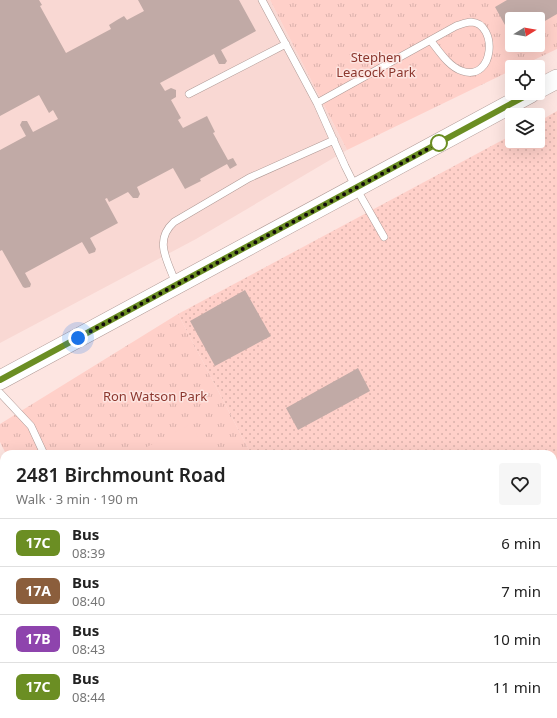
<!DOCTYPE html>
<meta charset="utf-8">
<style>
:root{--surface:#fff;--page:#f6f6f6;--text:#222;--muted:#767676;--line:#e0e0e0}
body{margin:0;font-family:"Noto Sans",sans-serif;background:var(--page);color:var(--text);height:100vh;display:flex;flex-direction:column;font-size:15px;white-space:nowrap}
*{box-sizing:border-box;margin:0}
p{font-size:13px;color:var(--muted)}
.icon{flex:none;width:22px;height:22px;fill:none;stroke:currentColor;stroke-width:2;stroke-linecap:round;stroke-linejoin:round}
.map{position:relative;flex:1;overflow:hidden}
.panel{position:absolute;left:0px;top:450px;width:557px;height:268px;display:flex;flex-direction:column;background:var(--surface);border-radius:12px 12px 0 0;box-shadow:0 4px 16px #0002}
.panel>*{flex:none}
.badge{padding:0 8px;border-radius:6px;font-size:14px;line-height:26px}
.needle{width:26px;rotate:79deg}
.tools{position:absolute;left:505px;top:12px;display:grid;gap:8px}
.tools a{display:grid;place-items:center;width:40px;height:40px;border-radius:4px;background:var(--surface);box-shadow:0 4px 16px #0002;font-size:20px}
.you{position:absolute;width:20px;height:20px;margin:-10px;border:3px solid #fff;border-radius:50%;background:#1a73e8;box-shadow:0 0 0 6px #1a73e833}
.map>.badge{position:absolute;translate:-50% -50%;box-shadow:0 0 0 2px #fff}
.round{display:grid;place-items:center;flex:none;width:42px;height:42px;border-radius:4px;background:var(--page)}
.head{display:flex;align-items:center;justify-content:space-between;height:68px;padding:0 16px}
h1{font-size:19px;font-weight:600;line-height:30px}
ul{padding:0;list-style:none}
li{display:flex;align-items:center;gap:12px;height:48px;padding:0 16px;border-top:1px solid var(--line)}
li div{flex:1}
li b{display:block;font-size:15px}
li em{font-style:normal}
li .badge{min-width:44px;font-weight:700;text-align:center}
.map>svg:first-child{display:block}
.built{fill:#f9d8d3}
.grass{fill:url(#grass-dots)}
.forest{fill:url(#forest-firs)}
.park{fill:url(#park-tufts);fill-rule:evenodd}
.garden{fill:#ffd0c9}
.water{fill:url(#water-ripples);stroke:#65a2a0}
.building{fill:#c1aaa6}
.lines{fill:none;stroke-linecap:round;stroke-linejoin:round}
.lane-casing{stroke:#af9995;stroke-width:8}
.street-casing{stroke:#af9995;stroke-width:14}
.secondary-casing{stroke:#af9995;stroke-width:20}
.lane{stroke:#fff;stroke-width:7}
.street{stroke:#fff;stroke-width:13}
.secondary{stroke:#fff;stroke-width:19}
.line-casing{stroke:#fff;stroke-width:9}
.line{stroke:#6b8e23;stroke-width:6}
.walk{stroke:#120b0a;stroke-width:4;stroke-dasharray:0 7.2}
.stop-dot{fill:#fff;stroke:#6b8e23;stroke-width:2}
.labels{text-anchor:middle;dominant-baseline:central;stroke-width:3;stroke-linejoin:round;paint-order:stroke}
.park-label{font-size:13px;fill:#8c372e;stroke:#fde5e1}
</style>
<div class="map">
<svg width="557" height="718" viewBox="0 0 557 718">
<defs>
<pattern id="grass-dots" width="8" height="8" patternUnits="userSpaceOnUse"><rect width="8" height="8" fill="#ffd0c9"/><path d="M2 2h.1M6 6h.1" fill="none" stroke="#dab1ab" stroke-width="1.8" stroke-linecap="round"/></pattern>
<pattern id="forest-firs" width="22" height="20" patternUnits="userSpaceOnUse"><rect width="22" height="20" fill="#ffd0c9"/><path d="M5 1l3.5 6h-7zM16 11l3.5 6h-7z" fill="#dab1ab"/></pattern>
<pattern id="park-tufts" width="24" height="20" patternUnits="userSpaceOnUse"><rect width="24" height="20" fill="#ffd0c9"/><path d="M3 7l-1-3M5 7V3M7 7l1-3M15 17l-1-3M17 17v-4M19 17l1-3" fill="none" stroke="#dab1ab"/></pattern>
<pattern id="water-ripples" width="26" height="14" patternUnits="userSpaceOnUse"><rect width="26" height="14" fill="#88e3e0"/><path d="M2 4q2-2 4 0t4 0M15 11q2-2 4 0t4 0" fill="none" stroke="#74c1bf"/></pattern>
</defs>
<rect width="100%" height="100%" fill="#fde5e1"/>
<!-- built -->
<path class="built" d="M0 0H270L347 150 196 239 0 343Z
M8 714H150L152 718H8Z"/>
<!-- grass -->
<path class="grass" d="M557 111V718H388L386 714H553V454H251L178 314 512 135V141H538V122Z"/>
<!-- forest -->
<path class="forest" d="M341 714H422L424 718H343Z"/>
<!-- park -->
<path class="park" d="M270 0H557V49L519 67H512V70L347 150ZM512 19H538V45H512Z
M178 314 251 454H6L0 442V424Z
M150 714H386L388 718H152Z"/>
<!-- garden -->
<path class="garden" d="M191 424 207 454H150L147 447Z
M242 714H289L282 718H244Z"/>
<!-- water -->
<path class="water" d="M557 524V569L553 586V554L555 547V528Z"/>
<!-- building -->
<path class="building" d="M0 0H39L42 5 40 6 66 53 111 29 109 25 117 20 124 16 127 20 144 11 138 0H239L256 31 221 50 227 61 225 64H219L214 54 160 83 165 91 171 88 176 90V97L171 100 181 118 178 120 183 128 207 116 215 132 213 133 228 160 233 158 237 165 230 169 227 164 200 179 201 181 185 189 173 168 137 187 140 194 138 198H133L128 192 109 202 107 198 105 199 118 223 90 238 96 249 95 252 89 254 82 242 25 273 31 284 30 287 25 288 23 287 2 250 0 251V150L26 136 20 125 22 121H27L33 132 58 119 53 110 49 113 39 95 0 116Z
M507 0H557V14L538 25V19H512V32L508 24 505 25 495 7Z
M245 290 271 336 215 366 190 321Z
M358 368 370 391 298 430 286 408Z
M0 480 4 487V501L0 503Z
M110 714H127L130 718H112Z"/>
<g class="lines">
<defs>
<path id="lane" d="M262 0 317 103 345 166 356 188 384 237
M189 94 286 44
M317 103 456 26C460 25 466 22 471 22 498 23 495 82 462 71 449 67 439 51 431 41
M176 284C168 261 153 241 174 222L249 178 334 140
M0 393 31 426 44 454
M174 714 180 718"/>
<path id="street" d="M0 614 4 581"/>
<path id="secondary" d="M538 89 557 79
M0 380 531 93"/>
</defs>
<!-- lane casing -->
<use href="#lane" class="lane-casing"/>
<!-- street casing -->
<use href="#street" class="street-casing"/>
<!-- secondary casing -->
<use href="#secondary" class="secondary-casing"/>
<!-- lane -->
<use href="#lane" class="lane"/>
<!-- street -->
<use href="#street" class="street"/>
<!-- secondary -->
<use href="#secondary" class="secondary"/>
</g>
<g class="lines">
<defs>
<path id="line" d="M0 380 531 93"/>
</defs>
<!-- line casing -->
<use href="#line" class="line-casing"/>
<!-- line -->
<use href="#line" class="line"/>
<!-- walk -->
<path class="walk" d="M78 338 439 143"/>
</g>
<!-- markers -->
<circle class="stop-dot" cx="439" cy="143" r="8"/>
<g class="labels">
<!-- park labels -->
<g class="park-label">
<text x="376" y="57">Stephen<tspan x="376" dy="15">Leacock Park</tspan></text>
<text x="155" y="396">Ron Watson Park</text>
</g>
</g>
</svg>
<div class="tools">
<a><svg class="needle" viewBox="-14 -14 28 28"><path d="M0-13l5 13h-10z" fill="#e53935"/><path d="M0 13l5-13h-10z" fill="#767676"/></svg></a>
<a><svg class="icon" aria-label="locate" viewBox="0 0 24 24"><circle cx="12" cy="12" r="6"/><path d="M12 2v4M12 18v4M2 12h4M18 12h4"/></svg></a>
<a><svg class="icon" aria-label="layers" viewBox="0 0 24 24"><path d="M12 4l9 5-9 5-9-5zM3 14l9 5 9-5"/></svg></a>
</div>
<div class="you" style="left:78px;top:338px"></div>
<section class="panel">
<div class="head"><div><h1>2481 Birchmount Road</h1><p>Walk · 3 min · 190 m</p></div><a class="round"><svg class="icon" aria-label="heart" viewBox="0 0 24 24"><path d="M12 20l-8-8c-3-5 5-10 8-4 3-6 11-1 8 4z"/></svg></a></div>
<ul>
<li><span class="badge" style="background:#6b8e23;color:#fff">17C</span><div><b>Bus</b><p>08:39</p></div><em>6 min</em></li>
<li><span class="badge" style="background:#8b5e3c;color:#fff">17A</span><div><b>Bus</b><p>08:40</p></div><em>7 min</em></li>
<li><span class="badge" style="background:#8e44ad;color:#fff">17B</span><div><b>Bus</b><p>08:43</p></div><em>10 min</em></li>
<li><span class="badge" style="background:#6b8e23;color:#fff">17C</span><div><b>Bus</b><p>08:44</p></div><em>11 min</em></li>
</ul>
</section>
</div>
